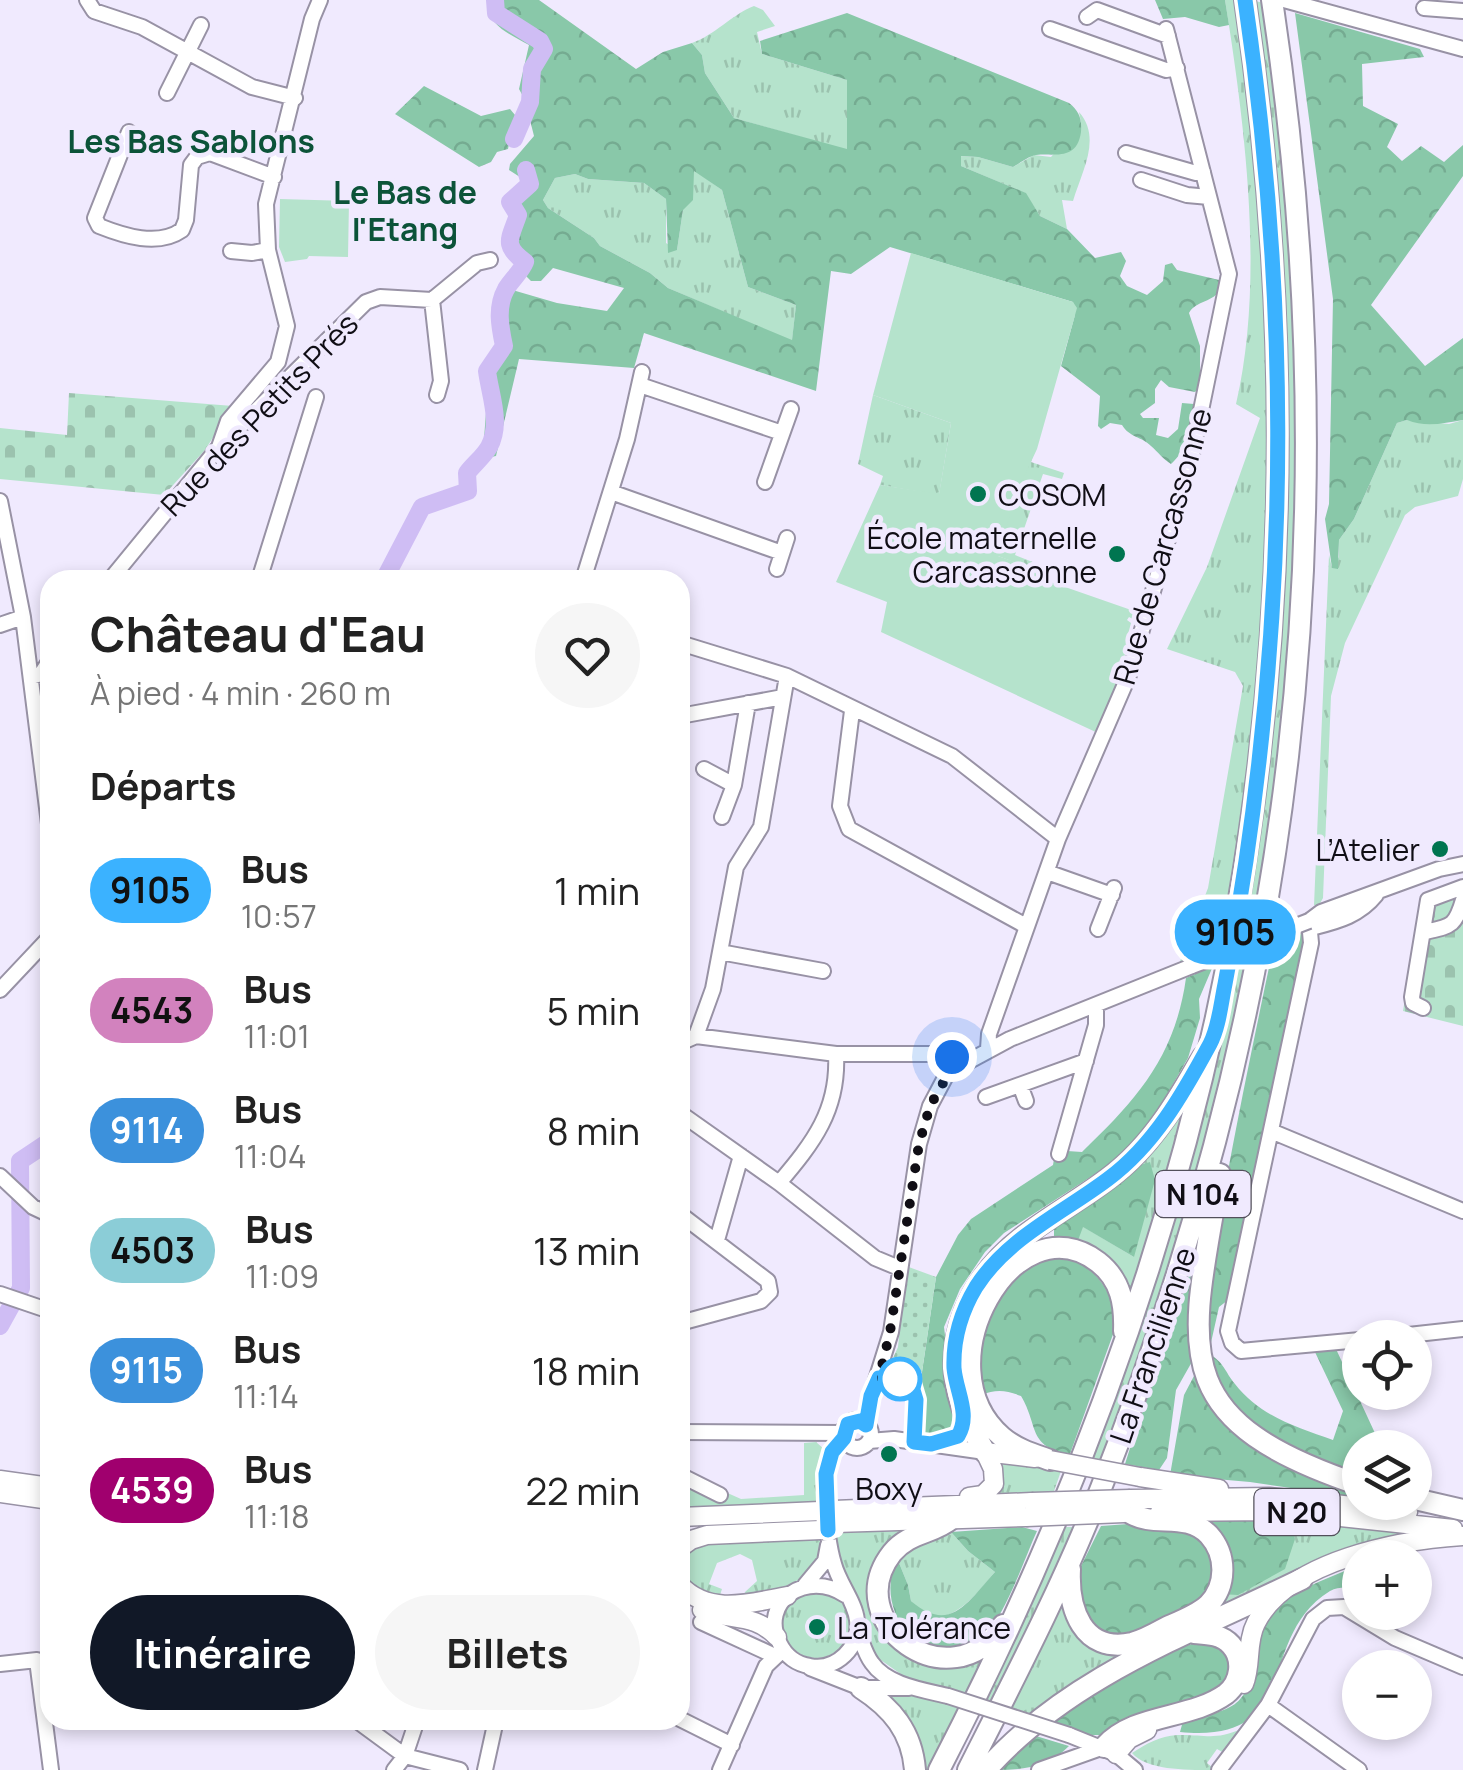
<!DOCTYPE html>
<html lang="fr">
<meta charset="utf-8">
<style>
:root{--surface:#fff;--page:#f6f6f6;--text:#222;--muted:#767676;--accent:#111827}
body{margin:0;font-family:Manrope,sans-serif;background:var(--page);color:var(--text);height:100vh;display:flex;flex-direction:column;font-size:38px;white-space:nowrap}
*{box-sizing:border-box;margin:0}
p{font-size:32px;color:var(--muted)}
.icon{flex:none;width:55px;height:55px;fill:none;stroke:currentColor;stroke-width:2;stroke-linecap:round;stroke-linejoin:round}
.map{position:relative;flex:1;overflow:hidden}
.sheet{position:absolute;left:40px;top:570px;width:650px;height:1160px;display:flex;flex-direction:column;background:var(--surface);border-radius:30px;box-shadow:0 5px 15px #0003}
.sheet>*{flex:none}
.badge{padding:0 20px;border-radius:32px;font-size:35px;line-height:65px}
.fabs{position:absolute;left:1342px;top:1320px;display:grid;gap:20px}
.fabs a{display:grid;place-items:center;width:90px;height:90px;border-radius:50%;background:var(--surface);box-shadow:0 5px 15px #0003;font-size:50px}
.you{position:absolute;width:50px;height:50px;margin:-25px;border:8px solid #fff;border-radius:50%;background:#1a73e8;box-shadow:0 0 0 15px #1a73e833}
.map>.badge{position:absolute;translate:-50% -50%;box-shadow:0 0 0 5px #fff}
h2{padding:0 50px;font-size:38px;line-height:90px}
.round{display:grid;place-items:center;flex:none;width:105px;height:105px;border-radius:52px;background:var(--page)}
.head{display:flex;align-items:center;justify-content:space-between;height:170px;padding:0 50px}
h1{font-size:48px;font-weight:700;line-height:75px}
.cta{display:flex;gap:20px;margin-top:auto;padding:20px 50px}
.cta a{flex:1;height:115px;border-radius:60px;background:var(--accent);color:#fff;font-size:40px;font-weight:700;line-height:115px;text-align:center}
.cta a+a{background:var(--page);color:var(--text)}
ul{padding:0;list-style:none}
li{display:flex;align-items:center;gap:30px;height:120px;padding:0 50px}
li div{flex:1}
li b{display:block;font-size:38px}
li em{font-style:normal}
li .badge{min-width:110px;font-weight:700;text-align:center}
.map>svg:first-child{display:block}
.grass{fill:url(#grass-tufts)}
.forest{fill:url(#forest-crowns);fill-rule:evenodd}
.cemetery{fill:url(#cemetery-stones)}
.park{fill:url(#park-dots)}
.pitch{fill:#b5e3cc}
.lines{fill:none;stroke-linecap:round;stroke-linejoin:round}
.river{stroke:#cfbdf4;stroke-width:18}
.minor-casing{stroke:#9892a5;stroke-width:18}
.major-casing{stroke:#9892a5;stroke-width:21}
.highway-casing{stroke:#9892a5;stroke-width:24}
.minor{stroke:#fff;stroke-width:14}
.major{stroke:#fff;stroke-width:18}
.highway{stroke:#fff;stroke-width:20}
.minor-bridge-casing{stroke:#9892a5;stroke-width:18;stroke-linecap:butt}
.major-bridge-casing{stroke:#9892a5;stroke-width:21;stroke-linecap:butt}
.minor-bridge{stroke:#fff;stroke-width:14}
.major-bridge{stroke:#fff;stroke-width:18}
.line-casing{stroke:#fff;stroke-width:22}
.line{stroke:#3bb2ff;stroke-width:15}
.walk{stroke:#100e15;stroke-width:10;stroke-dasharray:0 18}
.poi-dot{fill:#007550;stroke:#f0eafe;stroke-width:4}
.stop-dot{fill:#fff;stroke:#3bb2ff;stroke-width:5}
.labels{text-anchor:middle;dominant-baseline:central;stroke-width:9;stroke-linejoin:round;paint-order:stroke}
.shield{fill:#f0eafe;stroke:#53505b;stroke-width:2.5}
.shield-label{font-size:28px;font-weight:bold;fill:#100e15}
.street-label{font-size:30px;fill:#100e15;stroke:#f0eafe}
.poi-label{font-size:30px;fill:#100e15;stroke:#f0eafe;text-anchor:start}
.neighbourhood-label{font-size:32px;font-weight:bold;fill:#0c5339;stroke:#f0eafe}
</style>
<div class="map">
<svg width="1463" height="1770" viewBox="0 0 1463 1770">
<defs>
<pattern id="grass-tufts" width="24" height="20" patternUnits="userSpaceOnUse" patternTransform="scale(2.5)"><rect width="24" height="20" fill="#b5e3cc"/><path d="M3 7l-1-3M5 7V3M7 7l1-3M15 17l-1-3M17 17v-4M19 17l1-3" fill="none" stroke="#9bc2ae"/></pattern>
<pattern id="forest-crowns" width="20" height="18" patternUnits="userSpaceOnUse" patternTransform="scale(2.5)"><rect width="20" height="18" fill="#89c8a9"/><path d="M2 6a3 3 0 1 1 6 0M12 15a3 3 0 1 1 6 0" fill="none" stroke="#75ab91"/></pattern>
<pattern id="cemetery-stones" width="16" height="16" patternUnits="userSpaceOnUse" patternTransform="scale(2.5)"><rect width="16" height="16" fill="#b5e3cc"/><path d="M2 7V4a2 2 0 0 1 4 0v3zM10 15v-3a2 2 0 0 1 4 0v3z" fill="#9bc2ae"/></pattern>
<pattern id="park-dots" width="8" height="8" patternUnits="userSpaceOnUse" patternTransform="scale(2.5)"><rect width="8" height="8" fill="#b5e3cc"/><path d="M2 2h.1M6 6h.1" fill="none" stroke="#9bc2ae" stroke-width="1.8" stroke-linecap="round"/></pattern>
</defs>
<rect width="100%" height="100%" fill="#f0eafe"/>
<!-- grass -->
<path class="grass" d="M1225 0H1236L1265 257 1269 515 1257 706 1233 886 1219 948 1179 964 1208 888 1243 686 1235 672 1167 649 1207 567 1260 418 1236 404C1265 279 1245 125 1225 0Z
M1251 0 1268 4 1296 284 1297 596 1257 934 1239 941C1276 732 1294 520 1283 308 1278 205 1264 103 1251 0Z
M754 6 763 10 775 26 757 32 762 54 847 80V150L734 118 705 73 702 55 692 43C715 35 731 15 754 6Z
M1079 112C1102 138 1082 171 1073 201L1062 200 1067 229 1040 216 1025 193 961 166 960 156 978 157 1013 167 1034 155 1051 157 1081 122Z
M694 170 722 190 748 287 796 305 792 341 668 288 650 273 600 246 594 238 548 208 543 200 555 178 575 174 588 179 644 183 666 199V243L677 250 683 210Z
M911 253 1075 315 1031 462 1064 473 1062 479 1043 474 1015 555 1043 566 1041 572 998 556Z
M873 395 951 423 939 495 880 485 883 476 858 464Z
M1407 420 1449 424 1463 420V479L1458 496 1415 507 1405 515 1345 643 1331 696 1323 898 1318 907 1314 905 1329 555 1332 568 1339 557V540L1354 519 1397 423Z
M1253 951 1205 1163 1106 1461 1089 1458 1163 1253 1180 1193 1236 957Z
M1189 1097 1134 1294 1127 1297 1077 1243 1082 1226 1134 1257V1167Z
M816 1442 824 1449 818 1462 820 1502 680 1510V1502H685L691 1487 723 1491 741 1499 804 1495V1443Z
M991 1455 1061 1471 1053 1494 996 1498Z
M1287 1519 1443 1532 1373 1545 1034 1715 1010 1707 1059 1601Z
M1060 1527H1078L996 1703 981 1698Z
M901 1531 891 1541 880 1625 987 1653 967 1694 905 1677 875 1656 864 1610 839 1559 831 1533Z
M951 1532 968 1551 995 1572C980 1589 956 1623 930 1616 923 1614 916 1606 911 1601L908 1585 897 1558 934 1534Z
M824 1533C823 1540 823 1553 820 1559 809 1583 769 1592 746 1599L745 1592 757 1581 752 1560 740 1554 717 1563 709 1584 722 1589 720 1595 726 1597 716 1602 682 1582V1553L697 1541Z
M782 1624a34 34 0 1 1 68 0a34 34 0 1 1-68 0Z
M878 1691 908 1693 960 1707 930 1770H919Z
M1241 1729 1224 1753 1217 1749 1207 1763 1213 1768 1211 1770C1185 1770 1146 1770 1132 1753 1146 1744 1160 1736 1177 1735 1204 1734 1214 1741 1241 1729Z"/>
<!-- forest -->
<path class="forest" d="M489 0H539L636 69 663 52 692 43 702 55 705 73 734 118 847 149V80L762 54 760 41 847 13 1069 103C1079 111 1082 118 1081 132 1077 161 1055 153 1036 155 1029 156 1020 163 1013 167L978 157 961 156V166L1026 193 1040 216 1067 229 1095 258 1121 252 1126 261 1120 276 1127 286 1147 295 1163 281 1165 265 1172 263 1177 270 1219 280 1221 288C1214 303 1196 300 1189 313L1200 346V387L1195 392 1169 387 1161 380 1155 389V403L1140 414 1143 418H1159L1156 435 1168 438 1178 429 1182 403 1194 404C1194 427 1187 450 1171 464 1163 459 1158 452 1151 446 1141 436 1130 438 1122 425L1110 423 1101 429 1098 426 1100 396 1061 366 1075 315 1073 302 890 247 851 274 831 271 816 391 644 333 634 368 519 359 496 456 486 458 483 452 488 386 485 370 502 340 493 315 499 298 509 289 557 303 607 311 624 288 553 268 541 281H531L520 270 522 259 506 254 503 248 515 214 511 199 523 179 509 170 510 164 534 136 525 100 519 89 529 45C510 34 485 25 489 0ZM694 171 722 190 748 287 796 305 792 340 668 288 650 273 600 246 594 238 548 208 543 200 555 178 575 174 588 179 644 183 666 199 668 253 677 250 683 210 693 200Z
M1155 0H1225L1229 25 1219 27 1185 17 1163 19Z
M1295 13 1420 49 1424 57 1362 64 1363 106 1398 124 1387 147 1402 161 1421 146 1444 162 1463 145V176L1371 305 1425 366 1463 338V420C1444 423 1426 428 1407 420L1397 423 1354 519 1339 540 1338 569 1332 568 1325 519 1329 504 1333 299Z
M424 86 481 116 510 109 515 115 508 149 497 152 491 162 479 167 395 114Z
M1301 932 1305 938 1228 1300 1219 1307 1210 1347C1192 1316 1263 1000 1274 943Z
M1213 966 1199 999 1200 1018 1188 1058 1153 1119 1128 1149 1106 1167 1004 1233 985 1252 960 1289 944 1327 956 1424 947 1435 923 1438 922 1372 936 1277 958 1235 971 1219 1053 1165 1054 1159 1060 1160 1067 1151 1082 1152C1137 1099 1175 1057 1186 978Z
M1150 1162 1155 1180 1134 1257 1083 1227 1077 1243 1054 1242V1229L1106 1193 1111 1183 1134 1167Z
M1207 1205 1189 1315 1193 1360 1176 1390 1167 1458 1159 1470 1125 1464Z
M1070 1257C1100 1273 1113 1292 1116 1326L1070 1454C1027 1447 1039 1426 1021 1396 1006 1390 996 1389 981 1395L977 1385 986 1316 1008 1282 1045 1258Z
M1336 1349 1380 1444V1447L1360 1448V1477C1315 1464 1247 1431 1221 1391 1214 1382 1212 1365 1209 1354 1224 1362 1225 1372 1235 1384 1260 1416 1296 1427 1333 1440L1343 1411 1314 1350Z
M1195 1374C1233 1453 1282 1464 1360 1490V1498L1250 1482 1170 1475 1184 1395Z
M1190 1516 1287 1519 1295 1539 1285 1569 1238 1595 1220 1594 1224 1583Z
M1142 1523 1188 1528 1213 1551 1215 1580 1196 1605 1137 1634 1107 1635 1084 1617 1078 1572 1101 1526Z
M1022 1527 1037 1531C1026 1555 1006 1613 989 1629 936 1680 869 1621 897 1558L908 1585 911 1601C950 1634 967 1603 995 1572L968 1551 951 1532Z
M1360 1564V1585C1350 1590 1340 1585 1330 1591 1254 1638 1305 1744 1180 1732L1183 1721C1233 1708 1247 1711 1255 1655 1256 1646 1256 1633 1261 1625 1285 1590 1325 1581 1360 1564Z
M1197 1642 1227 1647 1236 1668 1222 1692 1106 1735H1091L1046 1719 1049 1714 1164 1654Z
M1036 1736 1069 1746C1050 1766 1025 1770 998 1770L1025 1738Z"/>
<!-- cemetery -->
<path class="cemetery" d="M69 393 233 406 205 450 164 495 0 479V428L67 435Z
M1463 884V1026L1403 1011 1422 895Z"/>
<!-- park -->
<path class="park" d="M906 1266 936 1277 922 1372 888 1369 898 1347Z"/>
<!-- pitch -->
<path class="pitch" d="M280 199 349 201 348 257 309 256 307 259 285 262 279 247Z
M911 253 1073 302 1077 308 1037 449 1016 494 998 556 1046 573 1045 580 1134 611 1133 619 1129 617 1127 620 1131 623 1127 638 1130 641 1100 734 881 632 887 602 836 582 880 485 939 494 951 423 873 395Z"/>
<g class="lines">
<!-- river -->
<path class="river" d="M495 0 496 13 540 41 544 49 532 69 530 102 514 139
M384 580 422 507 468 491 467 473C474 464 484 456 489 447 502 423 490 395 487 371L504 346C500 327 496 307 506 289 512 279 521 272 525 262 502 245 510 239 518 215L510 202 530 184 526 170
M0 1326 21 1288 20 1161 50 1141"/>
<defs>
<path id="minor" d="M87 0 94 11 142 27 252 87 295 98
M1284 0 1463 49
M1424 8 1463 11
M1087 17 1097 10 1168 36
M1050 29 1166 70 1177 68
M167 93 201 25
M129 132 95 218 99 226C124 236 158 247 182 230L186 220 191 165 197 157 210 153 274 177
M1126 153 1196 173 1203 172
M1141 180 1187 195 1209 197
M231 251 252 253 268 250
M640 385 782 433
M437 395 441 381 432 300 477 263 490 260
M219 447 228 421 278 362 287 326 268 250 266 204 312 19 320 0
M765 482 791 409
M611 492 782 553
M0 501 23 617 50 832
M777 569 787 538
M110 580 219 447 366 302 380 297 432 300
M259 580 316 397
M583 580 627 439 642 372
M0 625 23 617
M680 643 787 676 952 756 1058 839
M31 677 41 674 50 660
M852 711 840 806 849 829 1026 926
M680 716 783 697
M704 769 734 785
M722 817 734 785 748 703
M1047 872 1112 895
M1309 921 1311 943 1228 1331 1232 1343 1241 1351 1360 1340
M1309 921 1321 912 1439 869 1463 864
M1309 921 1315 927C1339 921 1360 915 1376 895
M1098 929 1114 888
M1425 932C1451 926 1455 927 1463 900
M720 952 823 971
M0 990 50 937
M1423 1008 1413 1003 1412 997 1428 900 1463 887
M696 1036 713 989 736 867 761 827 787 676
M680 1043 696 1036 836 1054H942L951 1057
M988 1049 989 1034 1058 839 1129 675 1191 459 1229 274 1166 29
M960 1066 1010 1039 1192 966
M1020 1085 1026 1101
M986 1097 1086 1061
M680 1113 779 1183 875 1258 899 1268
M1271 1131 1463 1211
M1059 1154 1096 1025V1005
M0 1176 33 1207 50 1215
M779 1183C813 1143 839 1110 836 1054
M680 1214 768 1281 770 1292 761 1301 680 1323
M717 1240 741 1156
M0 1294 50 1311
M1381 1338 1463 1329
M843 1434a14 14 0 1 1 28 0a14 14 0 1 1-28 0Z
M867 1425 871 1396 891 1332 919 1144 930 1106 948 1072 945 1062 951 1057 957 1059 959 1070 948 1072
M680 1432 843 1433
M844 1438C817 1459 825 1534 834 1564 839 1583 855 1602 857 1620 861 1647 836 1671 810 1666 796 1664 786 1656 780 1644 758 1601 808 1569 845 1595
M869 1441 894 1439 985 1452
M680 1475 720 1495
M805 1585 825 1561 828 1545
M701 1622 775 1656
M858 1632C862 1641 865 1654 872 1663 887 1685 923 1690 948 1696
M0 1664 37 1660 51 1770
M810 1668 861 1688H909
M1268 1705 1359 1770
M680 1719 732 1745
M356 1720 405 1756 460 1770
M1069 1735 1116 1754 1135 1770
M394 1770 405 1756 417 1720
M485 1770 496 1720
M720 1770 766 1666 783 1650
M1039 1770 1104 1747
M1219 1770 1268 1705 1313 1619 1327 1608 1344 1607 1395 1638 1463 1667"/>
<path id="major" d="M985 1452 1035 1458
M1140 1477 1219 1489
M0 1480 50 1487
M0 1493 50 1500
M969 1497 983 1495 994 1484 993 1469 985 1452
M1130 1499 1269 1497 1408 1512
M834 1510 1032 1502
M1160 1512 1284 1511 1453 1529
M680 1517 820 1511
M835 1523 1026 1517
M680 1548 691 1540 707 1535 821 1530
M680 1585C709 1616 750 1603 787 1596
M702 1610C730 1621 755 1613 777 1637
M1244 1684C1252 1664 1246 1642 1256 1623 1288 1560 1400 1540 1463 1536
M1116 1754 1129 1739 1147 1730"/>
<path id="highway" d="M1220 1174C1189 1350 1163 1419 1360 1485
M985 1452C976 1436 966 1420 961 1404 940 1340 972 1276 1023 1237 1057 1211 1097 1191 1128 1162 1160 1132 1181 1094 1203 1057
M1050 1460C1033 1454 1016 1449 1002 1437 919 1366 1015 1198 1098 1262 1121 1280 1125 1304 1124 1331
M1415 1499 1463 1510
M951 1519C933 1534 909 1532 892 1553 838 1622 950 1705 1003 1625
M1070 1569C1068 1608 1082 1654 1132 1643 1144 1640 1156 1633 1167 1627 1181 1621 1197 1615 1208 1605 1227 1586 1227 1555 1209 1535 1186 1511 1155 1528 1130 1513
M861 1688C892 1708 912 1732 915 1770
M1104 1747C1134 1713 1190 1720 1226 1694 1241 1682 1244 1659 1231 1645 1221 1634 1207 1634 1194 1633
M939 1770C1233 1205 1338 631 1245 0
M968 1770C1015 1677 1063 1585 1101 1488 1294 1001 1350 517 1272 0
M986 1770C1069 1676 1192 1633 1302 1579"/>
</defs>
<!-- minor casing -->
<use href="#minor" class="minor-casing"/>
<!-- major casing -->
<use href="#major" class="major-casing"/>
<!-- highway casing -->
<use href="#highway" class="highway-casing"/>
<!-- minor -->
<use href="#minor" class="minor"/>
<!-- major -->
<use href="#major" class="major"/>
<!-- highway -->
<use href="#highway" class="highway"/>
<defs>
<path id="minor-bridge" d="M1192 966 1309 921
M948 1696 1069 1735"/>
<path id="major-bridge" d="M1050 1460 1140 1477
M1032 1502 1130 1499
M820 1511 834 1510
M1026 1517 1124 1513
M821 1530 835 1529"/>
</defs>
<!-- minor-bridge casing -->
<use href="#minor-bridge" class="minor-bridge-casing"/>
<!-- major-bridge casing -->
<use href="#major-bridge" class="major-bridge-casing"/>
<!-- minor-bridge -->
<use href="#minor-bridge" class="minor-bridge"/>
<!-- major-bridge -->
<use href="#major-bridge" class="major-bridge"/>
</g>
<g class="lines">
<defs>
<path id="line" d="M828 1530 826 1474 832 1452 844 1438 848 1424 860 1421 866 1425 871 1396 879 1378 910 1380 916 1400 914 1442 931 1444 958 1436C971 1414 956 1392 954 1368 953 1339 961 1312 976 1287 1007 1238 1063 1213 1108 1179 1154 1145 1183 1094 1210 1044 1219 1027 1221 1003 1225 984 1233 943 1240 902 1246 861 1289 569 1288 292 1245 0"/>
</defs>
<!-- line casing -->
<use href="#line" class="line-casing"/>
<!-- line -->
<use href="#line" class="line"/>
<!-- walk -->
<path class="walk" d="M900 1379 879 1378 890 1332 919 1144 930 1106 947 1076 945 1062 952 1057"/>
</g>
<!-- markers -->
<g class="poi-dot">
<circle cx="978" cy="494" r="10"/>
<circle cx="1117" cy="554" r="10"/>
<circle cx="1440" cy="849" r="10"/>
<circle cx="889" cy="1454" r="10"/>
<circle cx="817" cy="1627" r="10"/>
</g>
<circle class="stop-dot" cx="900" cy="1379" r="20"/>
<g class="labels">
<!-- shield labels -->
<g class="shield">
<rect x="1155.5" y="1171" width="95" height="46" rx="8"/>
<rect x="1254.5" y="1489" width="85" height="46" rx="8"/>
</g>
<g class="shield-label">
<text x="1203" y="1194">N 104</text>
<text x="1297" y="1512">N 20</text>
</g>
<!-- street labels -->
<g class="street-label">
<text transform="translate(259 414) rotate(-46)">Rue des Petits Prés</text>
<text transform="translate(1162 546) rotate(-74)">Rue de Carcassonne</text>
<text transform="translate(1152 1345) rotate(-71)">La Francilienne</text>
</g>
<!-- poi labels -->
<g class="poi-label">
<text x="998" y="494">COSOM</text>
<text x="1097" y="537" text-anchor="end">École maternelle<tspan x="1097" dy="34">Carcassonne</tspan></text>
<text x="1420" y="849" text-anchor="end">L’Atelier</text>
<text x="889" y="1488" text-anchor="middle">Boxy</text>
<text x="837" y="1627">La Tolérance</text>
</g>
<!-- neighbourhood labels -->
<g class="neighbourhood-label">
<text x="191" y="141">Les Bas Sablons</text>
<text x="405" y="192">Le Bas de<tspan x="405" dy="37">l'Etang</tspan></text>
</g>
</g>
</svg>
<div class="fabs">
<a><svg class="icon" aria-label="locate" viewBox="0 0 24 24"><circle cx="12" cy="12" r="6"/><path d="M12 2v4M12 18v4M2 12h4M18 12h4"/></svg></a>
<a><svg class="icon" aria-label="layers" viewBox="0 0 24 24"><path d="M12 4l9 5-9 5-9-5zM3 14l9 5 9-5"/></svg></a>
<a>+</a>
<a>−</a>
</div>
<div class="you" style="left:952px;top:1057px"></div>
<b class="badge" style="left:1235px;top:932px;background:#3bb2ff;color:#111">9105</b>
<section class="sheet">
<div class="head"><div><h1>Château d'Eau</h1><p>À pied · 4 min · 260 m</p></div><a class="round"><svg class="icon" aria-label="heart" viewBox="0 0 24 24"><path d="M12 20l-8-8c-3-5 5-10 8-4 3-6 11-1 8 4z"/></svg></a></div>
<h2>Départs</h2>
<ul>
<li><span class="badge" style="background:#3bb2ff;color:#111">9105</span><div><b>Bus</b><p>10:57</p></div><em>1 min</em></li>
<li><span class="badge" style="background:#d282be;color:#111">4543</span><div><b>Bus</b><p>11:01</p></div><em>5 min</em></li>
<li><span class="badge" style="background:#3c91dc;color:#fff">9114</span><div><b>Bus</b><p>11:04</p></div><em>8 min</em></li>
<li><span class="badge" style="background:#8bcdd7;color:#111">4503</span><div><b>Bus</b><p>11:09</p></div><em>13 min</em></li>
<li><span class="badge" style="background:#3c91dc;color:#fff">9115</span><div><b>Bus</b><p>11:14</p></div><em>18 min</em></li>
<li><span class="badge" style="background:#a0006e;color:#fff">4539</span><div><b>Bus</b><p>11:18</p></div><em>22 min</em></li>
</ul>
<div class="cta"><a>Itinéraire</a><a>Billets</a></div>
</section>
</div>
